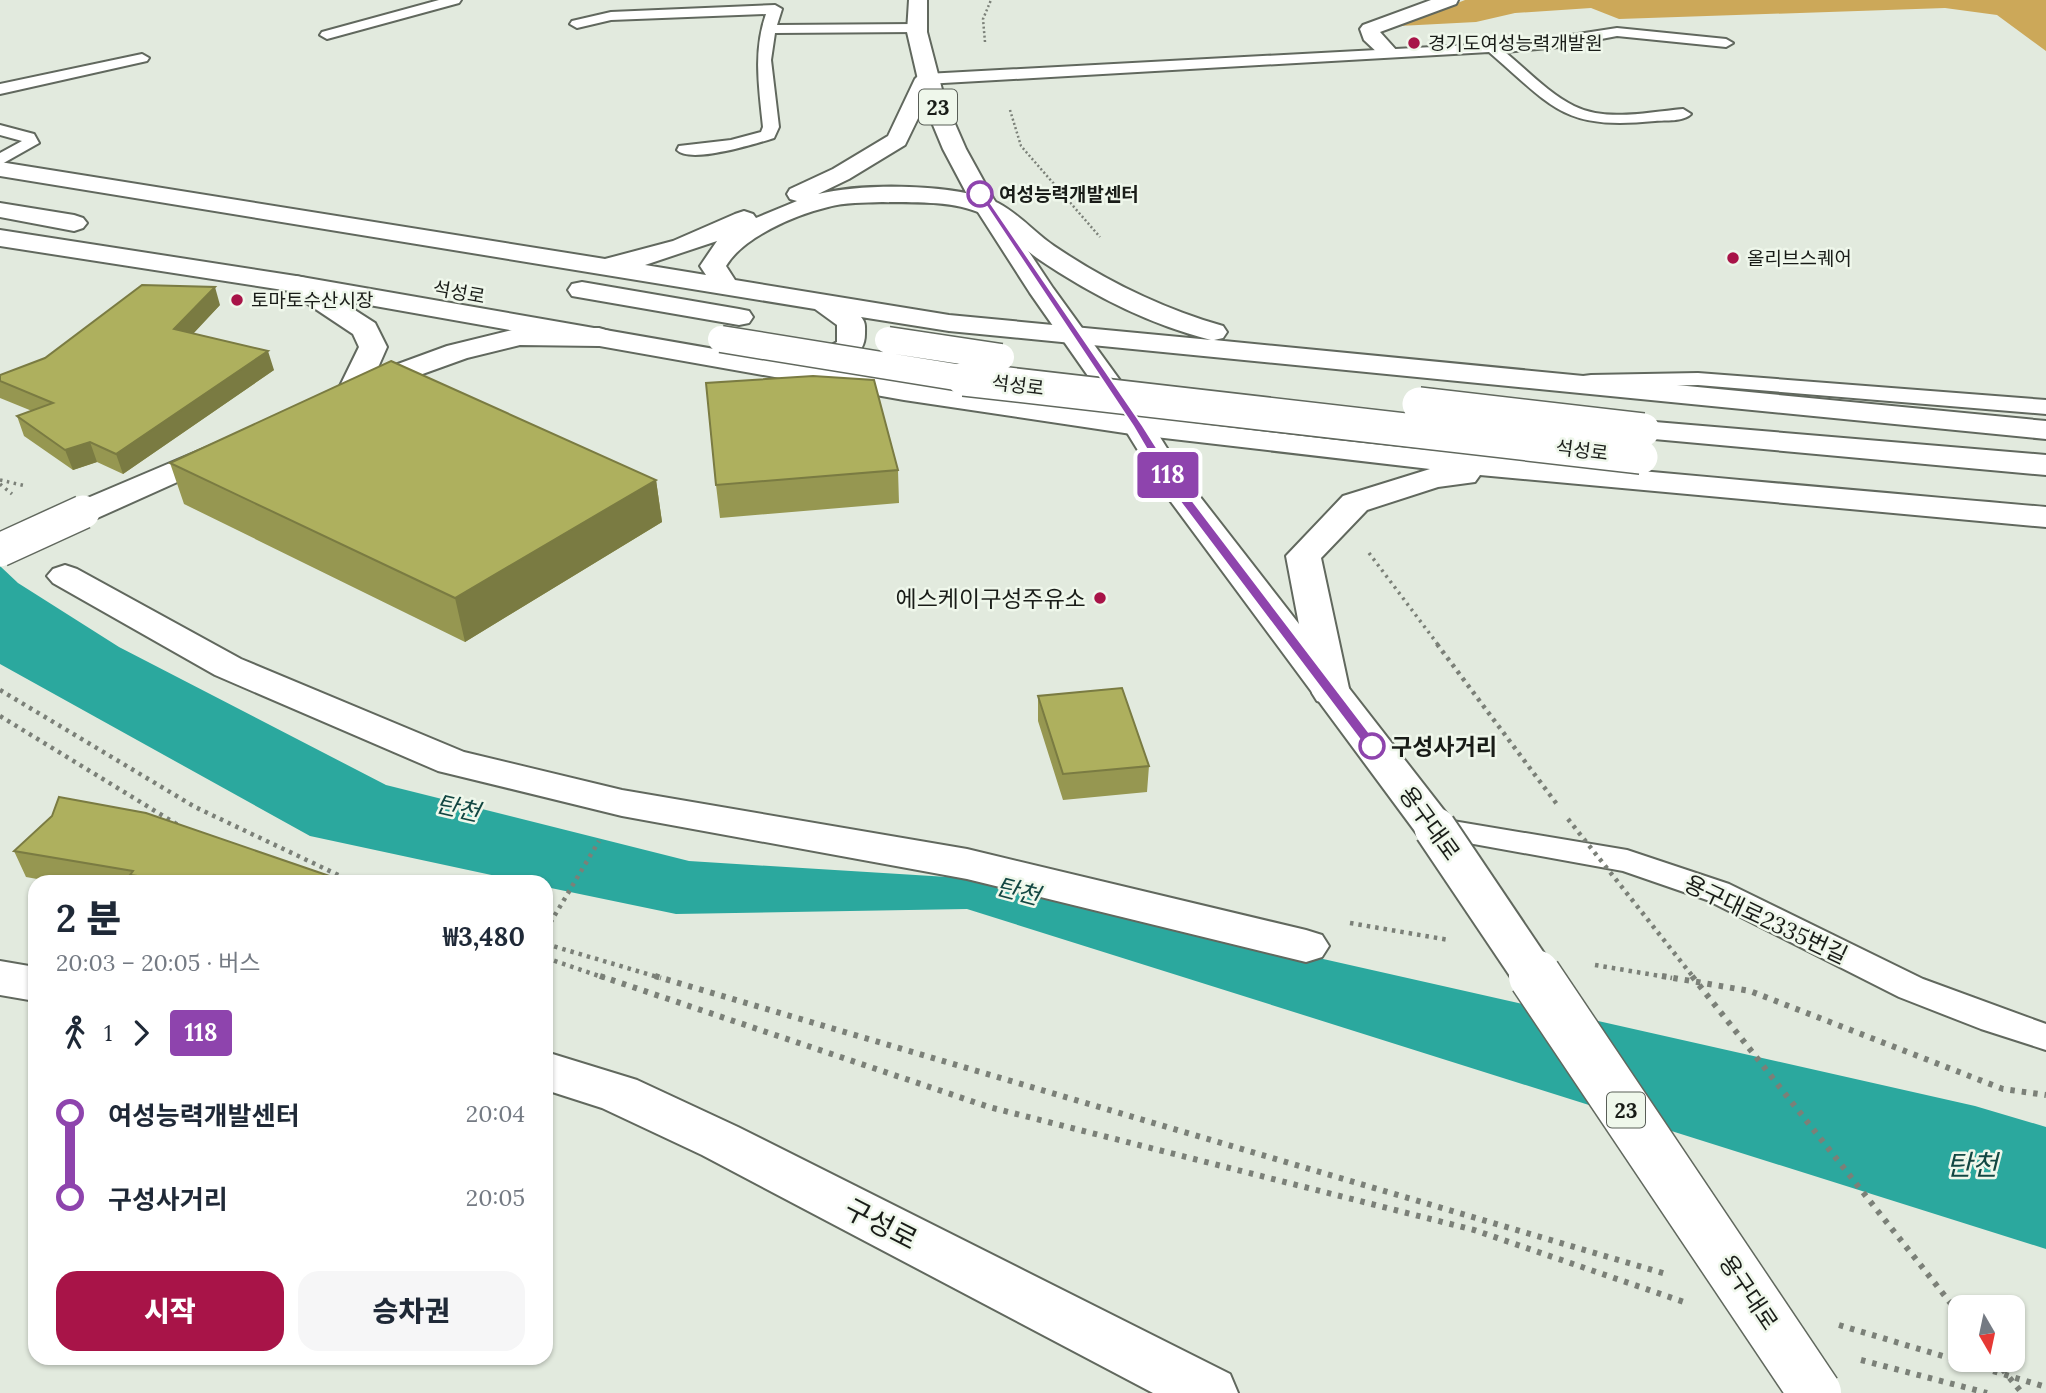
<!DOCTYPE html>
<html lang="ko">
<meta charset="utf-8">
<style>
:root{--surface:#fff;--page:#f6f6f7;--text:#1f2937;--muted:#747a83;--accent:#a81448}
body{margin:0;font-family:Lora,"Noto Sans KR",serif;background:var(--page);color:var(--text);height:100vh;display:flex;flex-direction:column;font-size:26px;white-space:nowrap}
*{box-sizing:border-box;margin:0}
p{font-size:23px;color:var(--muted)}
.icon{flex:none;width:38px;height:38px;fill:none;stroke:currentColor;stroke-width:2;stroke-linecap:round;stroke-linejoin:round}
.map{position:relative;flex:1;overflow:hidden}
.sheet{position:absolute;left:28px;top:875px;width:525px;height:490px;display:flex;flex-direction:column;background:var(--surface);border-radius:21px;box-shadow:0 2px 5px #0004}
.sheet>*{flex:none}
.badge{padding:0 14px;border-radius:5px;font-size:24px;line-height:46px}
.needle{width:46px;rotate:171deg}
.tools{position:absolute;left:1948px;top:1295px;display:grid;gap:14px}
.tools a{display:grid;place-items:center;width:77px;height:77px;border-radius:14px;background:var(--surface);box-shadow:0 2px 5px #0004;font-size:35px}
.map>.badge{position:absolute;translate:-50% -50%;box-shadow:0 0 0 4px #fff}
.legs{display:flex;align-items:center;gap:10px;height:77px;padding:0 28px;font-size:23px}
.legs p{margin-inline-start:auto}
.overview{display:flex;align-items:center;justify-content:space-between;height:119px;padding:0 28px}
h1{font-size:38px;font-weight:800;line-height:52px}
.cta{display:flex;gap:14px;margin-top:auto;padding:14px 28px}
.cta a{flex:1;height:80px;border-radius:21px;background:var(--accent);color:#fff;font-size:28px;font-weight:800;line-height:80px;text-align:center}
.cta a+a{background:var(--page);color:var(--text)}
ul{padding:0 28px;list-style:none}
li{display:flex;align-items:center;gap:24px;height:84px;font-size:26px}
li i{display:grid;place-items:center;width:10px;height:100%;margin:0 9px;background:currentColor}
li i::after{content:'';width:18px;height:18px;margin:-9px;border:5px solid;border-radius:50%;background:var(--surface)}
li p{margin-inline-start:auto}
li:first-child i{background:linear-gradient(#0000 50%,currentColor 0)}
li:last-child i{background:linear-gradient(currentColor 50%,#0000 0)}
.map>svg:first-child{display:block}
.forest{fill:#cca859}
.water{fill:#2ba89e}
.lines{fill:none;stroke-linecap:round;stroke-linejoin:round}
.lane-casing{stroke:#61685e;stroke-width:4}
.street-casing{stroke:#61685e;stroke-width:4}
.secondary-casing{stroke:#61685e;stroke-width:4}
.primary-casing{stroke:#61685e;stroke-width:4}
.highway-casing{stroke:#61685e;stroke-width:4}
.path-far3{stroke:#7b8078;stroke-width:2.5;stroke-dasharray:2 2.5;stroke-linecap:butt}
.path-far2{stroke:#7b8078;stroke-width:3.5;stroke-dasharray:2.5 4.5;stroke-linecap:butt}
.path-far1{stroke:#7b8078;stroke-width:4.5;stroke-dasharray:3.5 5;stroke-linecap:butt}
.path{stroke:#7b8078;stroke-width:6;stroke-dasharray:4.5 7;stroke-linecap:butt}
.lane{fill:#fff;fill-rule:evenodd}
.street{fill:#fff;fill-rule:evenodd}
.secondary{fill:#fff;fill-rule:evenodd}
.primary{fill:#fff;fill-rule:evenodd}
.highway{fill:#fff;fill-rule:evenodd}
.secondary-bridge-casing{stroke:#61685e;stroke-width:36;stroke-linecap:butt}
.primary-bridge-far1-casing{stroke:#61685e;stroke-width:45;stroke-linecap:butt}
.primary-bridge-casing{stroke:#61685e;stroke-width:55;stroke-linecap:butt}
.highway-bridge-far1-casing{stroke:#61685e;stroke-width:29;stroke-linecap:butt}
.highway-bridge-casing{stroke:#61685e;stroke-width:36;stroke-linecap:butt}
.path-bridge-far1{stroke:#7b8078;stroke-width:4.5;stroke-dasharray:3.5 5;stroke-linecap:butt}
.path-bridge{stroke:#7b8078;stroke-width:6;stroke-dasharray:4.5 7;stroke-linecap:butt}
.secondary-bridge{stroke:#fff;stroke-width:33}
.primary-bridge-far1{stroke:#fff;stroke-width:41}
.primary-bridge{stroke:#fff;stroke-width:52}
.highway-bridge-far1{stroke:#fff;stroke-width:26}
.highway-bridge{stroke:#fff;stroke-width:33}
.wall{fill:#969751}
.shaded-wall{fill:#7a7b42}
.building{fill:#aeb05e;stroke:#7a7b42;stroke-width:2}
.line-1{fill:#8e44ad;stroke:#fff;stroke-width:2}
.poi-dot{fill:#a81448;stroke:#eff7eb;stroke-width:2.5}
.stop-1-dot{fill:#fff;stroke:#8e44ad;stroke-width:3.5}
.labels{text-anchor:middle;dominant-baseline:central;stroke-width:5;stroke-linejoin:round;paint-order:stroke}
.far-poi-label{font-size:19px;fill:#191c18;stroke:#eff7eb;text-anchor:start}
.far-stop-label{font-size:19px;font-weight:bold;fill:#191c18;stroke:#eff7eb;text-anchor:start}
.far-street-label{font-size:19px;fill:#191c18;stroke:#eff7eb}
.shield{fill:#eff7eb;stroke:#595e57;stroke-width:2}
.shield-label{font-size:21px;font-weight:bold;fill:#191c18}
.poi-label{font-size:23px;fill:#191c18;stroke:#eff7eb;text-anchor:end}
.stop-label{font-size:23px;font-weight:bold;fill:#191c18;stroke:#eff7eb;text-anchor:start}
.street-label{font-size:23px;fill:#191c18;stroke:#eff7eb}
.water-label{font-size:24px;font-style:italic;fill:#124742;stroke:#eff7eb}
.near-water-label{font-size:28px;font-style:italic;fill:#124742;stroke:#eff7eb}
.near-street-label{font-size:28px;fill:#191c18;stroke:#eff7eb}
</style>
<div class="map">
<svg width="2046" height="1393" viewBox="0 0 2046 1393">
<rect width="100%" height="100%" fill="#e2eade"/>
<!-- forest -->
<path class="forest" d="M1465 0H2046V51L1997 15 1945 8 1619 19 1591 8 1515 13 1476 22 1399 26Z"/>
<!-- water -->
<path class="water" d="M0 566 18 583 119 647 386 785 689 861 964 878 1975 1106 2046 1127V1249L967 909 676 914 546 887V882H524L310 836 0 664Z"/>
<g class="lines">
<defs>
<path id="lane" d="M439 0H461L459 3 327 39 320 35 322 32Z
M775 5 782 9 777 25 916 24 923 28 916 32 775 33 771 60 779 127 774 138C755 144 690 164 677 150L679 146 731 140 761 132 763 127C759 88 753 51 766 14L611 20 577 28 570 24 572 21 611 12Z
M1617 28 1726 39 1733 43 1726 47 1617 36 1559 47 1505 52C1527 70 1548 93 1574 106 1606 122 1649 112 1683 109L1691 114C1683 122 1666 120 1655 121 1563 130 1554 108 1489 52L926 84 918 79 926 74 1526 42Z
M142 54 149 58 147 61 0 94V84Z
M0 125 34 134 39 143 0 165V153L22 141 0 135Z
M1698 373 2046 400V414L1698 385 1591 387 1583 386 1580 381 1583 376 1591 375Z
M1435 818 1627 850 1729 884 1923 979 2046 1024V1050L1981 1029 1899 997 1707 900 1623 871 1424 835 1420 828 1424 821Z"/>
<path id="street" d="M1431 0H1458L1456 4 1380 32 1398 52 1395 56H1381L1364 40 1360 29 1363 25Z
M65 565 77 569 241 659 464 752 622 790 967 849 1306 930 1322 935 1329 946 1322 957 1306 962 967 879 622 816 438 771 215 675 53 583 47 576 53 569Z"/>
<path id="secondary" d="M296 276 305 278 375 323 387 347 376 372 447 346 520 328H599L609 331 613 337 609 343 599 346 520 345 467 358 353 399 342 396 338 390 359 347 353 334 287 290 283 284 287 278Z
M222 441 233 443 238 450 233 457 95 519 83 522 71 519 66 512 71 505Z
M0 961 35 967V1001L0 995Z
M546 1052 637 1080 738 1127 1230 1374 1238 1393H1153L702 1155 602 1108 546 1090Z"/>
<path id="primary" d="M909 0H927V32L945 101 966 149 993 198 1053 288 1153 426 1187 480 1450 818 1456 828 1450 838 1435 842 1420 838 1163 491 1123 426 1030 293 969 198 943 149 923 101 907 32Z"/>
<path id="highway" d="M926 73 933 75 937 79 905 145 849 179 818 194C862 183 958 183 998 203 1019 214 1035 233 1054 246 1106 281 1163 309 1223 326L1227 332 1223 338 1214 340 2046 421V439L949 331 861 317C866 323 865 326 865 334 865 356 845 363 825 368 1229 439 1638 471 2046 507V527L1480 475 1475 482 1438 487 1367 510 1321 558 1350 693 1345 701 1331 705 1317 701 1312 693 1286 556 1343 496 1430 469 1138 435 904 400 296 292 0 246V230L296 276 789 362 793 357 819 352 837 342V325L815 309 0 176V162L605 259 673 241 735 214 744 211 753 214 756 218 797 201 790 199 787 194 790 189 833 169 888 136 915 79 919 75ZM882 202C912 203 949 200 978 212 1001 222 1017 244 1037 258 1090 294 1148 324 1211 340L949 315 735 280 726 266C743 237 795 215 828 207 845 202 864 203 882 202ZM717 241 700 266 706 275 645 265Z
M0 203 74 215 83 218 87 223 83 228 74 231 0 217Z
M582 282 739 309 749 311 753 317 749 323 739 325 572 296 568 290 572 284Z
M1643 421 2046 455V475L1632 437 1628 430 1632 423Z"/>
</defs>
<!-- lane casing -->
<use href="#lane" class="lane-casing"/>
<!-- street casing -->
<use href="#street" class="street-casing"/>
<!-- secondary casing -->
<use href="#secondary" class="secondary-casing"/>
<!-- primary casing -->
<use href="#primary" class="primary-casing"/>
<!-- highway casing -->
<use href="#highway" class="highway-casing"/>
<!-- path-far3 -->
<path class="path-far3" d="M985 42 983 19 991 0
M1010 110 1021 146 1100 237"/>
<!-- path-far2 -->
<path class="path-far2" d="M0 480 26 486
M0 484 12 494
M1369 553 1439 646"/>
<!-- path-far1 -->
<path class="path-far1" d="M1437 644 1559 807
M0 690 195 807 353 882
M0 716 178 825
M1350 923 1449 940
M546 930 599 841
M546 944 661 978
M546 958 605 978
M1595 965 1672 978"/>
<!-- path -->
<path class="path" d="M600 976 989 1107 1474 1230 1687 1303
M655 976 1666 1274
M1662 976 1750 991 2003 1089 2046 1095
M1839 1325 2046 1387
M1861 1360 1987 1393"/>
<!-- lane -->
<use href="#lane" class="lane"/>
<!-- street -->
<use href="#street" class="street"/>
<!-- secondary -->
<use href="#secondary" class="secondary"/>
<!-- primary -->
<use href="#primary" class="primary"/>
<!-- highway -->
<use href="#highway" class="highway"/>
<defs>
<path id="secondary-bridge" d="M0 550 83 512"/>
<path id="primary-bridge-far1" d="M1435 828 1536 978"/>
<path id="primary-bridge" d="M1535 976 1815 1393"/>
<path id="highway-bridge-far1" d="M721 339 980 381
M888 340 1001 357"/>
<path id="highway-bridge" d="M964 379 1641 457
M1419 404 1643 430"/>
</defs>
<!-- secondary-bridge casing -->
<use href="#secondary-bridge" class="secondary-bridge-casing"/>
<!-- primary-bridge-far1 casing -->
<use href="#primary-bridge-far1" class="primary-bridge-far1-casing"/>
<!-- primary-bridge casing -->
<use href="#primary-bridge" class="primary-bridge-casing"/>
<!-- highway-bridge-far1 casing -->
<use href="#highway-bridge-far1" class="highway-bridge-far1-casing"/>
<!-- highway-bridge casing -->
<use href="#highway-bridge" class="highway-bridge-casing"/>
<!-- path-bridge-far1 -->
<path class="path-bridge-far1" d="M1568 819 1694 978"/>
<!-- path-bridge -->
<path class="path-bridge" d="M1692 976 1960 1315
M1995 1360 2022 1393"/>
<!-- secondary-bridge -->
<use href="#secondary-bridge" class="secondary-bridge"/>
<!-- primary-bridge-far1 -->
<use href="#primary-bridge-far1" class="primary-bridge-far1"/>
<!-- primary-bridge -->
<use href="#primary-bridge" class="primary-bridge"/>
<!-- highway-bridge-far1 -->
<use href="#highway-bridge-far1" class="highway-bridge-far1"/>
<!-- highway-bridge -->
<use href="#highway-bridge" class="highway-bridge"/>
</g>
<!-- wall -->
<path class="wall" d="M220 305 193 333 274 370 123 474 97 462 73 470 24 436 17 416 32 411 0 398V375L45 358Z
M170 463 656 480 662 522 465 642 184 504Z
M898 470 899 503 720 518 716 485Z
M1038 696 1149 766 1147 792 1063 800 1038 721Z
M14 851 347 882H54L26 877Z"/>
<!-- shaded-wall -->
<path class="shaded-wall" d="M215 287 220 305 180 348 174 329Z
M268 351 274 370 123 474 116 454Z
M90 442 97 462 73 470 65 450Z
M656 480 662 522 465 642 455 598Z"/>
<!-- building -->
<path class="building" d="M142 285 215 287 174 329 268 351 116 454 90 442 65 450 17 416 53 403 0 381V375L45 358Z
M391 361 656 480 455 598 170 463Z
M813 376 874 380 898 470 716 485 706 383Z
M1122 688 1149 766 1063 774 1038 696Z
M59 797 146 813 347 882H182L130 875 133 871 14 851 52 816Z"/>
<!-- line-1 -->
<path class="line-1" d="M977 192H983L1143 426 1179 483 1377 743V749H1367L1169 487 1133 426Z"/>
<!-- markers -->
<g class="poi-dot">
<circle cx="1414" cy="43" r="7"/>
<circle cx="1733" cy="258" r="7"/>
<circle cx="237" cy="300" r="7"/>
<circle cx="1100" cy="598" r="7"/>
</g>
<g class="stop-1-dot">
<circle cx="980" cy="194" r="12"/>
<circle cx="1372" cy="746" r="12"/>
</g>
<g class="labels">
<!-- far-poi labels -->
<g class="far-poi-label">
<text x="1428" y="43">경기도여성능력개발원</text>
<text x="1747" y="258">올리브스퀘어</text>
<text x="251" y="300">토마토수산시장</text>
</g>
<!-- far-stop labels -->
<g class="far-stop-label">
<text x="999" y="194">여성능력개발센터</text>
</g>
<!-- far-street labels -->
<g class="far-street-label">
<text transform="translate(459 292) rotate(10)">석성로</text>
<text transform="translate(1018 385) rotate(7)">석성로</text>
<text transform="translate(1582 450) rotate(7)">석성로</text>
</g>
<!-- shield labels -->
<g class="shield">
<rect x="919" y="89.5" width="38" height="35" rx="5"/>
<rect x="1607" y="1092.5" width="38" height="35" rx="5"/>
</g>
<g class="shield-label">
<text x="938" y="107">23</text>
<text x="1626" y="1110">23</text>
</g>
<!-- poi labels -->
<g class="poi-label">
<text x="1086" y="598">에스케이구성주유소</text>
</g>
<!-- stop labels -->
<g class="stop-label">
<text x="1391" y="746">구성사거리</text>
</g>
<!-- street labels -->
<g class="street-label">
<text transform="translate(1430 823) rotate(54)">용구대로</text>
<text transform="translate(1766 919) rotate(25)">용구대로2335번길</text>
<text transform="translate(1749 1292) rotate(56)">용구대로</text>
</g>
<!-- water labels -->
<g class="water-label">
<text transform="translate(458 808) rotate(13)">탄천</text>
<text transform="translate(1018 891) rotate(15)">탄천</text>
</g>
<!-- near-water labels -->
<g class="near-water-label">
<text x="1972" y="1165">탄천</text>
</g>
<!-- near-street labels -->
<g class="near-street-label">
<text transform="translate(881 1224) rotate(27)">구성로</text>
</g>
</g>
</svg>
<div class="tools">
<a><svg class="needle" viewBox="-14 -14 28 28"><path d="M0-13l5 13h-10z" fill="#e53935"/><path d="M0 13l5-13h-10z" fill="#747a83"/></svg></a>
</div>
<b class="badge" style="left:1168px;top:475px;background:#8e44ad;color:#fff">118</b>
<section class="sheet">
<div class="overview"><div><h1>2 분</h1><p>20:03 – 20:05 · 버스</p></div><b>₩3,480</b></div>
<div class="legs"><svg class="icon" aria-label="walk" viewBox="0 0 24 24"><circle cx="13" cy="4" r="2"/><path d="M13 8l-2 6 4 7M11 14l-3 7M7 12l3-4h3l4 4"/></svg>1<svg class="icon" aria-label="forward" viewBox="0 0 24 24"><path d="M9 5l7 7-7 7"/></svg><b class="badge" style="background:#8e44ad;color:#fff">118</b></div>
<ul>
<li><i style="color:#8e44ad"></i><b>여성능력개발센터</b><p>20:04</p></li>
<li><i style="color:#8e44ad"></i><b>구성사거리</b><p>20:05</p></li>
</ul>
<div class="cta"><a>시작</a><a>승차권</a></div>
</section>
</div>
